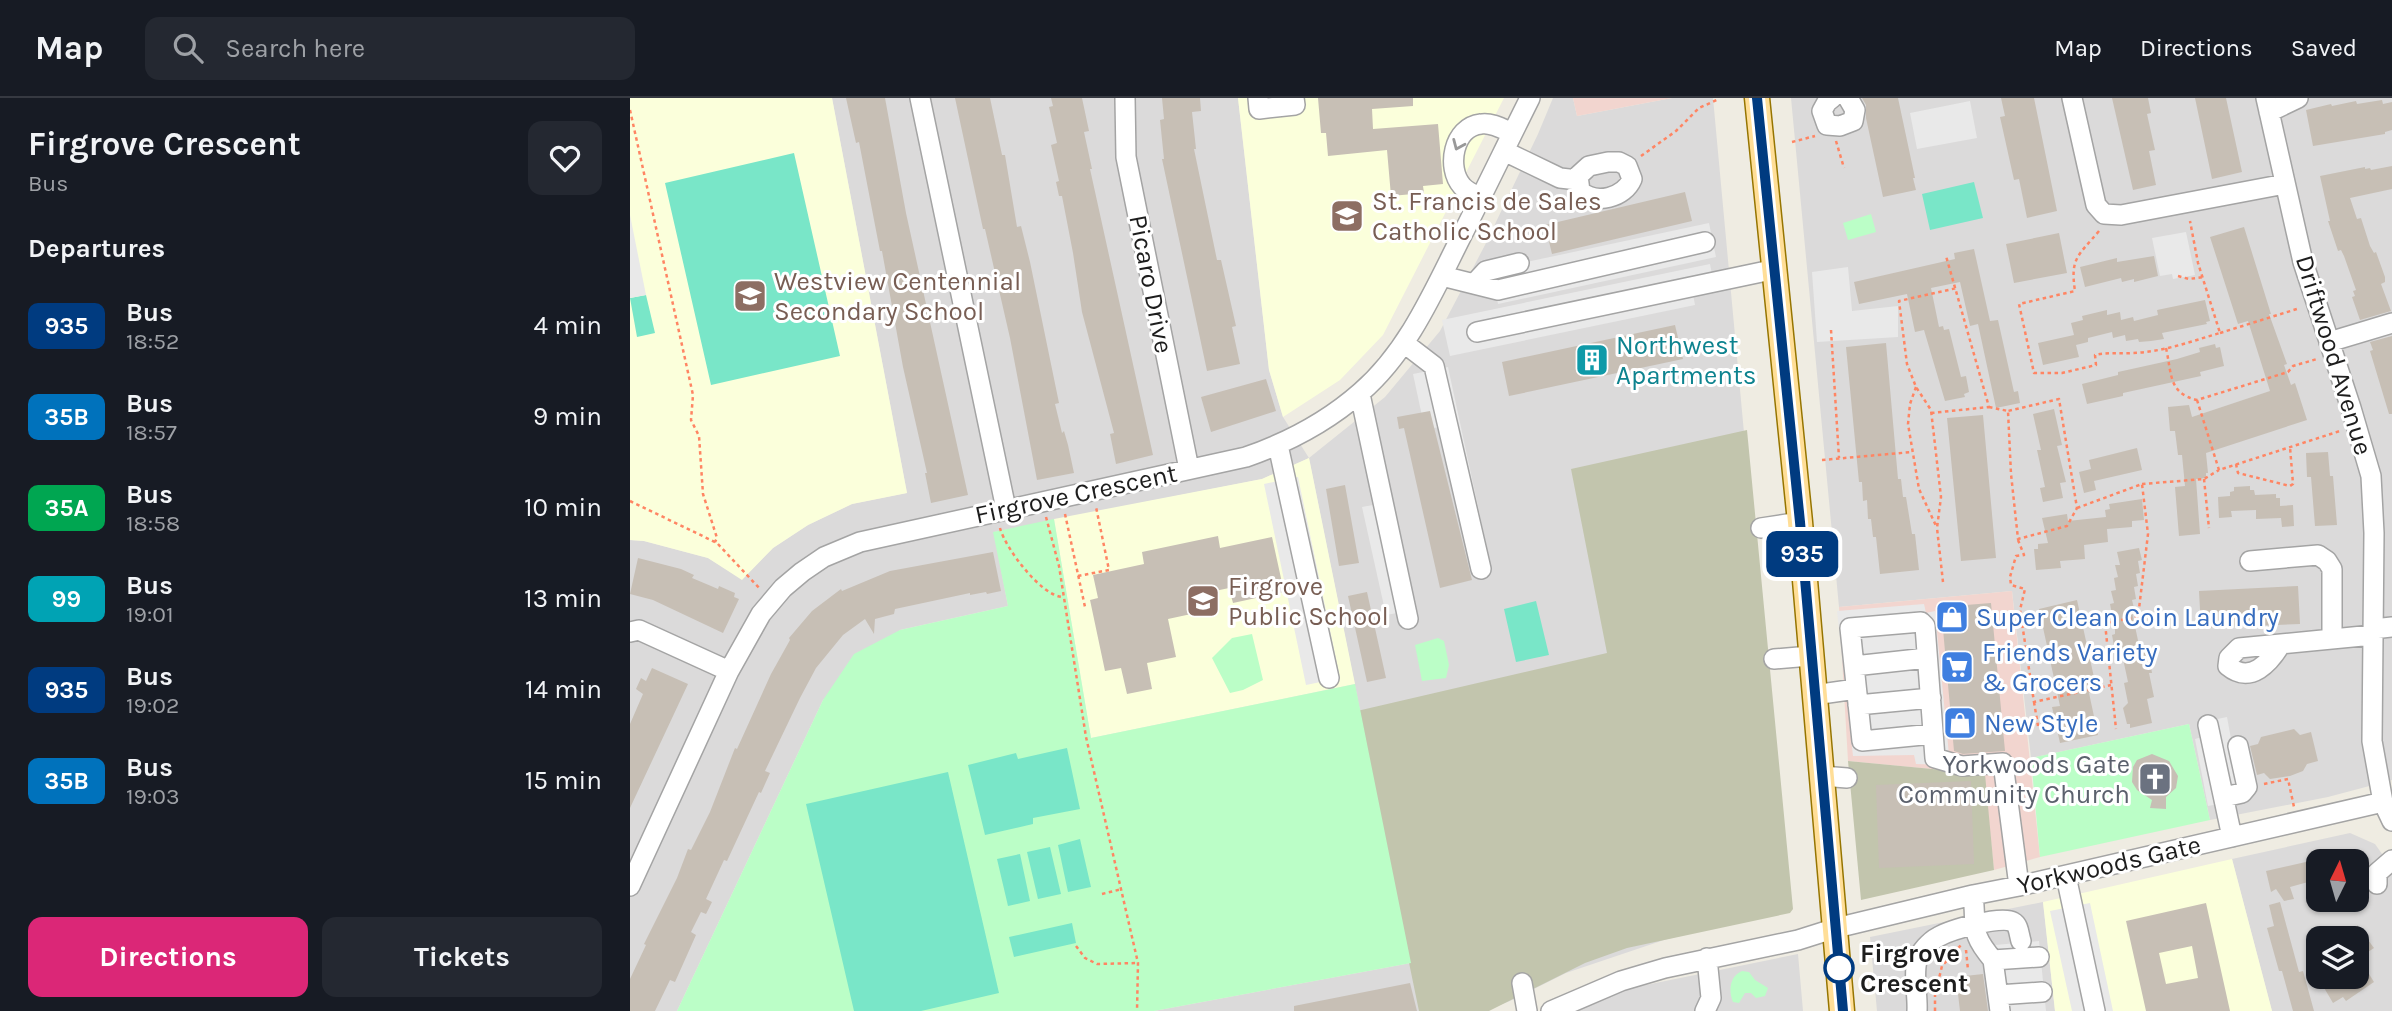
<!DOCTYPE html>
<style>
:root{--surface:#171b24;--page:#242831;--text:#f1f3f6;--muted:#9ea1a6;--line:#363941;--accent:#db2777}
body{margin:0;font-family:Karla,sans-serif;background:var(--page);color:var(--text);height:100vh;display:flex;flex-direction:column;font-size:26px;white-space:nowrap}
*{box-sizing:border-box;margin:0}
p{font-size:23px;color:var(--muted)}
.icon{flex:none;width:38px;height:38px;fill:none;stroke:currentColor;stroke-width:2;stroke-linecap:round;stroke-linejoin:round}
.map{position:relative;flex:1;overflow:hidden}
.drawer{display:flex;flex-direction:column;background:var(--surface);width:630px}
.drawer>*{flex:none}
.badge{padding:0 14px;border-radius:10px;font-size:24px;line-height:46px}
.needle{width:46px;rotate:5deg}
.fabs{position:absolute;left:1676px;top:751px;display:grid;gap:14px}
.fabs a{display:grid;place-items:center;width:63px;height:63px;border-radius:14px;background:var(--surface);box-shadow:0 2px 5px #0004;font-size:35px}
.map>.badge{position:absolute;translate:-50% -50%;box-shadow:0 0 0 4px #fff}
h2{padding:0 28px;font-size:26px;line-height:63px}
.round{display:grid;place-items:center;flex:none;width:74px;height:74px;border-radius:14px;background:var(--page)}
.summary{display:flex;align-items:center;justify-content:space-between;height:119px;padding:0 28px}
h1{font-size:33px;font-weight:700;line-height:52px}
.action{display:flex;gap:14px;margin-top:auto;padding:14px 28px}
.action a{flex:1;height:80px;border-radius:14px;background:var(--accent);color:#fff;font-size:28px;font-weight:700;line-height:80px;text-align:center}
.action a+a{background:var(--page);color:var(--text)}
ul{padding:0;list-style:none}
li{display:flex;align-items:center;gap:21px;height:91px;padding:0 28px}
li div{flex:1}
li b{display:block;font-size:26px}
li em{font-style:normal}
li .badge{min-width:77px;font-weight:700;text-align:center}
header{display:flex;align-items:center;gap:42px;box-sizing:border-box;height:98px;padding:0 35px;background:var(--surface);border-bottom:2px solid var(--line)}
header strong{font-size:33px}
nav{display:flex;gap:38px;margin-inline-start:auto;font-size:24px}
.search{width:490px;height:63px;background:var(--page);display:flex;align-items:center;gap:18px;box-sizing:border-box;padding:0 24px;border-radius:14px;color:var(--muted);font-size:26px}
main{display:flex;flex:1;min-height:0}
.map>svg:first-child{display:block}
.residential{fill:#dbdada;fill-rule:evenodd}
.commercial{fill:#f2d5cf}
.education{fill:#fbffdb}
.construction{fill:#c2c5ad}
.park{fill:#bbfec7}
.pitch{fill:#79e6c8}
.parking{fill:#e9e9e9}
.building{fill:#c7bfb5;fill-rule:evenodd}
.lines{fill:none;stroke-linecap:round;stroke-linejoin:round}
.minor-casing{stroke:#a4a4a4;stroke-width:22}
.major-casing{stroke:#967500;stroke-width:27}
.path{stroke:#ff8563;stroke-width:2.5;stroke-dasharray:3.5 3.5;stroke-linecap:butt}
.minor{stroke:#fff;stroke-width:19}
.major{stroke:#ffde97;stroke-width:24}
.oneway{stroke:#999}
.line-casing{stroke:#fff;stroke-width:16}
.line{stroke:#003b80;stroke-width:10}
.stop-dot{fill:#fff;stroke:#003b80;stroke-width:3.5}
.labels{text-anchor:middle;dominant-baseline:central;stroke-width:6;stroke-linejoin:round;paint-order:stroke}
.education-label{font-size:26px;fill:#785e54;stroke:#fff;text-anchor:start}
.street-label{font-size:26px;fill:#1d1d1d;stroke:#fff}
.culture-label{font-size:26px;fill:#0d838f;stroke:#fff;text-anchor:start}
.shop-label{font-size:26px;fill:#366cbe;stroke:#fff;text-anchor:start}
.worship-label{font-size:26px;fill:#5b616d;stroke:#fff;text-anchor:end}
.stop-label{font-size:26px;font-weight:bold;fill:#1d1d1d;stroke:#fff;text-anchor:start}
</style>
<header>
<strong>Map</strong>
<div class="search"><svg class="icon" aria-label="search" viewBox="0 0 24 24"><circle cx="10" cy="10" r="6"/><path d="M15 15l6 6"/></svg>Search here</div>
<nav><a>Map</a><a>Directions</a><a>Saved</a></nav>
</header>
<main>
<section class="drawer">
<div class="summary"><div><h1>Firgrove Crescent</h1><p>Bus</p></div><a class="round"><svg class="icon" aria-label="heart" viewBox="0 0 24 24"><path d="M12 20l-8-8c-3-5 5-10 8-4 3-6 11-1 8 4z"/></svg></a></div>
<h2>Departures</h2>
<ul>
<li><span class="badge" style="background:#003b80;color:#fff">935</span><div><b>Bus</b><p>18:52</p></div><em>4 min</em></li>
<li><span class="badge" style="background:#0072bc;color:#fff">35B</span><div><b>Bus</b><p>18:57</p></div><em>9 min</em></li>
<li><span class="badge" style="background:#00a651;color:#fff">35A</span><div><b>Bus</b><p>18:58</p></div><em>10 min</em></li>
<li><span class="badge" style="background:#00a3b4;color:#fff">99</span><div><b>Bus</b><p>19:01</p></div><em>13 min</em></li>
<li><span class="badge" style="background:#003b80;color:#fff">935</span><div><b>Bus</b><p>19:02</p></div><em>14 min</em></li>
<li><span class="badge" style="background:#0072bc;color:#fff">35B</span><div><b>Bus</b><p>19:03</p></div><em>15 min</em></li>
</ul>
<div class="action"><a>Directions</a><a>Tickets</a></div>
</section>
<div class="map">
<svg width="1762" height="913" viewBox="0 0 1762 913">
<rect width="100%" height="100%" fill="#efece2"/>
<!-- residential -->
<path class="residential" d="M202 0H608L639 272 653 319 679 360 755 299 810 233 855 147 908 36 923 0H943L947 18 1042 0H1083L1158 810 1034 842 936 875 880 903 854 913H524L781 865 679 360 632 381 364 434 378 508 270 532 193 602 47 913H0V442L14 443 78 460 112 481 143 450 178 427 222 406 277 395Z
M1161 0H1762V682L1698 699 1580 722 1559 626 1401 660 1382 493 1209 509Z
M1720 735 1745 746 1762 770V913H1642L1602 761ZM1689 763H1727V802H1689ZM1689 840H1727V878H1689Z
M1413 804 1425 913H1247L1240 839Z
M1168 856 1173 913H947L991 892Z"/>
<!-- commercial -->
<path class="commercial" d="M943 0H1042L947 18Z
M1382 493 1410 759 1364 772 1354 676 1218 663 1209 509Z"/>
<!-- education -->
<path class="education" d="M0 0H202L277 395 222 406 178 427 143 450 112 482 78 460 14 443 0 442Z
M608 0H874L753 237 710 282 653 319 639 272Z
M679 360 725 586 461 640 424 421 632 381Z
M1602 761 1642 913H1425L1413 804Z"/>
<!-- construction -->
<path class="construction" d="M1117 332 1163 811 1160 815 997 850 955 865 859 913H789L727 613 977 555 941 371Z
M1218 663 1355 676 1364 772 1231 802Z"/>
<!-- park -->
<path class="park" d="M1241 116 1246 134 1218 142 1213 125Z
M424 421 461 640 725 586 781 865 524 913H47L193 602 224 556 270 532 378 508 363 434Z
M622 536 633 582 613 592 600 595 582 560 602 540Z
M808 540 814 543 819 567 816 580 792 583 785 547Z
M1559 626 1580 722 1410 759 1401 660Z
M1112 873 1119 874 1125 882 1138 890 1135 898 1126 900 1121 895H1115L1109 905 1103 904C1098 892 1100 878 1112 873Z"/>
<!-- pitch -->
<path class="pitch" d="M164 55 210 258 81 287 35 85Z
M1344 84 1353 120 1300 132 1292 96Z
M16 197 25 235 7 239 0 200Z
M906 503 919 557 886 564 874 511Z
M437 650 450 711 403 720V726L355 737 338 667 386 655 388 661Z
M318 674 369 895 291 913H224L176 706Z
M450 741 461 789 438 794 428 747Z
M420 749 431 796 408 801 397 754Z
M390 756 400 803 378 808 367 761Z
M442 825 446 845 384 859 379 839Z"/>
<!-- parking -->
<path class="parking" d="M1340 3 1347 40 1287 51 1280 15Z
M0 117 16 197 0 200Z
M1079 125 1086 159 868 206 863 182 893 175 892 165Z
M1556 134 1565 177 1543 181 1542 176 1530 178 1522 140Z
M1080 166 1085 191 1063 196 1065 207 820 258 812 222Z
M1218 169 1222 213 1268 208V239L1187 244 1182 174Z
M818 269 857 450 841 454 813 328 795 332 783 276Z
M668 379 710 580 676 587 634 386Z
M743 407 767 515 756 517 732 409Z
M1294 506 1296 515 1305 513 1320 667 1286 666 1284 657 1223 658 1207 513Z
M1597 619 1609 684 1596 687 1600 704 1578 708 1565 641 1575 638 1573 624Z
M1460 805 1483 913H1442L1420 813Z
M1409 843 1416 913H1371L1365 847Z"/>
<!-- building -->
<path class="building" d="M216 0H255L276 115 338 397 301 405 295 375H297L273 269 252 153H250L229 44 226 45Z
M325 0H360L372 57H375L387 129 391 128 400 164 429 305 425 306 432 335 434 333 438 347 444 375 407 382 380 240 355 131H353Z
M421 0H452L459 33 454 34 462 71H460L523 357 486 366 480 336 484 335 452 214 443 155 432 98H429L426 84 429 83 421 47 427 45 419 9 423 8Z
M532 0H570L571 13 562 14 566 51H564L587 162H591L606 228 602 229 610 266 577 273 532 61H534L530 22 534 21Z
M688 0H783V8L742 11 743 31 808 26 813 86 793 88 794 95 761 98 757 52 698 58 696 35H691Z
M1232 0H1268L1285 80H1283L1286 92 1253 99 1236 20V7Z
M1371 0H1404L1427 113 1397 120 1389 81 1384 82 1370 19 1375 18Z
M1482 0H1518L1521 15 1517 16 1525 52 1519 53 1526 87 1503 92Z
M1565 0H1596L1612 74 1582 81Z
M1752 2 1753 6 1762 4V32L1755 34V36L1683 48 1676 12 1701 6 1702 8 1726 3 1727 6Z
M1762 68V91L1720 100 1727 121 1731 120 1740 148 1744 155 1746 154 1755 179V184L1751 186 1761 213 1730 222 1722 199 1725 198 1723 193 1726 192 1714 158 1711 152 1708 153 1698 123H1700L1690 78 1735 69V71L1740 70 1741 72Z
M1055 94 1062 123 922 156 915 127Z
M1614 129 1641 216H1639L1657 266 1654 267 1661 287 1665 285 1677 322 1576 355 1578 375H1576V380L1566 381 1570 436 1549 438 1545 389 1555 388 1552 357H1548L1545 333H1540L1538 309 1559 307 1562 319 1640 293 1618 223 1608 226 1580 139Z
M1429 135 1437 175 1384 185 1376 146Z
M1344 151 1360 223 1368 222 1384 294 1388 293 1390 305 1366 310 1348 226 1340 228 1330 184 1301 190 1309 229 1313 228 1314 232 1319 231 1331 279 1336 278 1339 294 1334 296 1335 299 1315 303 1294 232 1285 234 1277 196 1229 206 1224 184 1325 161 1324 155Z
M1524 158 1528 178 1504 184V181L1492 184 1491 180 1455 189 1450 169 1487 160V164Z
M1575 202 1580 223 1576 224 1577 226 1532 235 1534 241 1521 243 1509 244 1508 241 1496 243 1495 237 1483 240 1482 234 1458 240V244L1446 247 1449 259 1413 267 1408 245 1444 237 1441 225 1453 222 1452 218 1477 212V217L1490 214 1491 222 1503 219 1504 223 1528 217 1527 212Z
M1045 227 1053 261 879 298 872 264Z
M1762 238V316H1759L1740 253 1743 252 1740 244Z
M1256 245 1268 381H1271L1273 399H1276L1282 436H1285L1289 472 1250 476 1246 439H1243L1241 421H1238L1237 402 1233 403 1232 384H1229L1216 249Z
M1585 246 1586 250 1590 249 1594 268 1570 274 1571 278 1493 295V298L1457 306 1452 286 1488 277V274L1547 261 1570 254 1569 250Z
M636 281 646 313 581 334 571 299Z
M1424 311 1432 347 1427 348 1436 384 1430 385 1433 400 1413 404 1410 390 1415 389 1407 352H1411L1403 316Z
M800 313 842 482 810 490 774 330 769 331 767 319Z
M1353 317 1366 460 1331 463 1317 320Z
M1507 350 1512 372 1464 383 1466 392 1454 395 1449 374 1461 371 1459 362Z
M1698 354 1700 378H1703L1707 427 1685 428 1681 379H1677L1676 355Z
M715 387 729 465 709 468 696 391Z
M1620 388V392H1624L1625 397 1646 396V400H1650V408L1663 407 1664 428 1652 429 1651 420 1626 421V412L1601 413 1602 419 1589 420 1588 399 1600 398V394L1604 393V389Z
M1512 401 1514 422 1502 423V429L1477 431 1478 444 1454 447 1455 461 1430 463 1431 470 1406 472 1404 451H1408V446L1418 445 1412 420 1437 416 1438 423 1476 419 1475 412 1480 411 1479 406Z
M588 438 590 450 642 439 654 494 603 505 599 490 571 496 575 513 538 521 546 559 517 565 522 591 497 596 491 570 475 573 460 502 468 500 463 477 514 466 512 454Z
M1509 450 1512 462 1508 463 1510 475 1506 476 1508 488 1504 489 1506 501 1502 502 1505 514H1502L1510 552 1515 551 1517 563H1520L1522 575H1519L1524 599 1517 601 1522 625 1500 630V626H1497L1493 610 1498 605 1494 585 1498 584 1492 556H1489L1488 552 1485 553 1482 537 1485 536V532L1480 506 1484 505 1481 493 1486 492 1484 480 1488 479 1485 467H1490L1487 454Z
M363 454 371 493 357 496 356 494 340 497V495L265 511 264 516 245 521 244 536 235 521 213 537 186 570 170 600 135 673 140 675 131 695 129 694 97 763 94 762 76 801 82 804 76 816 71 814 61 834 66 837 45 884 40 882 25 913H0V881L16 847 14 846 47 780 58 751 61 752 80 714 105 650 107 651 141 576 160 542 159 540 182 513 211 491 212 493 260 473Z
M8 460 51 471 64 477 62 480 81 488 88 491 89 488 105 495 104 499 109 501 93 535 23 502 0 496Z
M1668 488 1670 526 1571 530 1569 493Z
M737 494 756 580 737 584 718 498Z
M1447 502 1467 593 1459 595 1468 637 1430 645 1422 609 1430 608 1409 511Z
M1361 505 1375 653 1333 656 1324 653 1311 509Z
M22 570 58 586 0 710V626L13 596 6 591 11 580 16 583Z
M1664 631 1670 637 1681 634 1688 663 1677 666 1673 673 1660 678 1640 681 1634 675 1627 677 1620 648 1628 646 1631 639Z
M1522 656 1539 663 1548 678 1546 690 1536 699V711L1520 710 1522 702 1507 692 1502 684 1503 669 1507 662Z
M1341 683 1344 766 1249 770 1246 687Z
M1689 761V781L1660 789 1664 801 1654 803 1646 791 1641 794 1636 773Z
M1650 804 1669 874 1673 873 1684 913H1663L1652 873H1649L1637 830 1644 828 1639 807Z
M1576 805 1600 913H1516L1496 823ZM1562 848 1568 880 1536 886 1529 855Z
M1727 827 1744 850 1729 860 1744 884 1716 903 1713 899 1703 905 1693 888 1703 882 1706 886 1718 878H1727Z
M1353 876 1358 913H1330L1326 879Z
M780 885 787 913H664V908Z"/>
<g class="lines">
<defs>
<path id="minor" d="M290 0 376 411
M495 0 496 59 559 371
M628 0 629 11 665 7 664 0
M1202 0 1197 4 1192 13 1197 27 1210 28 1223 23 1225 12 1218 0
M1442 0 1466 107 1474 116 1491 117 1655 86
M1636 0 1673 164 1721 310 1741 378 1744 435 1742 643 1753 704 1762 723
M1639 14 1668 0
M874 53 930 80 948 82
M978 64H989L997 68 1002 81C994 100 966 107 950 93L948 78 959 68Z
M851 100C845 97 836 93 832 88 816 70 823 29 851 26 861 24 873 31 882 35
M812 178 868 192 1075 144
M844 186 856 173 889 165
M847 234 1146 171
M1699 244 1762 225
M774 245 804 268 851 471
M730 296 778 521
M648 347 699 580
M1131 430 1170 424
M1620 463 1688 457 1697 463 1702 471V541
M1743 531 1762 529
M0 534 9 532 99 573
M1651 546C1640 564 1621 587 1598 568L1599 560 1609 550 1743 537
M1144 561 1180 558
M1224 568 1297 560
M1184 597 1226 591
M1228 607 1301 600
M1578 627 1602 739
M1303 636 1232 643 1220 530 1291 524 1295 528 1305 660 1332 668 1373 665 1389 788
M1192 678 1217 680
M1594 699 1612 695 1617 689 1608 648
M1436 778 1465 913
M1747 786V775L1762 762
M0 788 99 573 131 516 153 490 172 474 194 459 230 444 616 359C659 344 697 324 731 294 777 254 802 197 829 143 853 96 876 48 900 0
M1343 797C1347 830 1339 834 1363 862L1409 859
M1363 862 1370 913
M892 885 897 913
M1368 897 1412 894
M921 913 991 883 1035 870 1168 842 1206 830 1343 797 1389 788 1753 704
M1075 913 1081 900 1077 860
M1287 913C1288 898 1283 878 1287 863 1290 854 1300 843 1308 839 1320 832 1371 817 1383 824 1389 827 1389 837 1391 843"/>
<path id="major" d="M1127 0 1170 424 1212 913"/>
</defs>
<!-- minor casing -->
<use href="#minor" class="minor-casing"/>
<!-- major casing -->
<use href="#major" class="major-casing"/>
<!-- path -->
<path class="path" d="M0 12 63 297 61 322 69 338 73 396 87 440 85 444
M1206 43 1214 70
M1162 44 1185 38
M1011 58 1046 33 1069 10 1089 1
M1469 133C1448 158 1440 160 1445 193L1389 206 1404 275H1432L1466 267 1465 257C1478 254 1490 256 1503 255 1533 254 1562 243 1590 235L1568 165 1560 123
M1548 178 1559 181 1573 179
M1201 232 1209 360
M1590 235 1670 210
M1536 250C1542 276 1538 295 1567 302L1658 274 1663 268 1687 261
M1286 289 1280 306 1278 326 1289 391 1307 430
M1567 302 1589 372 1710 333
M1359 309 1378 313 1381 376 1388 441 1437 428 1447 410 1429 301 1378 313
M1301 315 1359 309 1316 158
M1192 362 1282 354
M1606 366 1608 375 1660 388 1663 386 1660 349
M1574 381 1579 430
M1512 386 1574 381 1589 372
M0 403 87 445 131 492
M1447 410 1512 386 1518 436 1508 519 1475 525 1486 631
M435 416 455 509
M416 419 429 468 456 639 508 865 507 913
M370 430C375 450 412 499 433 499
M1388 442 1394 457 1386 458 1380 479 1381 487 1395 491 1390 512 1404 604 1481 587
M448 478 479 472 466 409
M1313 484 1307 430 1311 399 1301 312 1286 289 1277 266 1269 203 1327 190
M1404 604 1408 628
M1634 686 1658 681 1664 709
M472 796 492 791
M446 848 455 860 467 866 508 865
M1336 852 1338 872
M1305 913V897L1312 868 1331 847"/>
<!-- minor -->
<use href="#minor" class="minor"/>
<!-- major -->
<use href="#major" class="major"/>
</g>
<!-- one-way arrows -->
<defs><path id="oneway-chevron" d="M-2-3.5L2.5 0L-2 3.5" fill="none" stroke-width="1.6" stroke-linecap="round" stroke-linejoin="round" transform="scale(1.75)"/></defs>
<use class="oneway" href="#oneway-chevron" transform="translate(828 47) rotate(113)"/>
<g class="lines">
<defs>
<path id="line" d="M1127 0 1170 424 1213 913"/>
</defs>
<!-- line casing -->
<use href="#line" class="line-casing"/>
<!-- line -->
<use href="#line" class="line"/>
</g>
<!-- icons -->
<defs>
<symbol id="school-square" viewBox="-11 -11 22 22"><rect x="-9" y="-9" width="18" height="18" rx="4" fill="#8d6e63" stroke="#fff"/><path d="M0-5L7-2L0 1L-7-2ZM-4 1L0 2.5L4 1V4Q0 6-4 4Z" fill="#fff"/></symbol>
<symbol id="building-square" viewBox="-11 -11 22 22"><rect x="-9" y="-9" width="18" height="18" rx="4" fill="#0f9aa8" stroke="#fff"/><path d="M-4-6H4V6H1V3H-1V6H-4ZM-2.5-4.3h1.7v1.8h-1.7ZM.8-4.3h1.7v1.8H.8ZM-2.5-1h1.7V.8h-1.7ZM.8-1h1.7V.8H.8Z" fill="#fff"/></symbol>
<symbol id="shop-square" viewBox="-11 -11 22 22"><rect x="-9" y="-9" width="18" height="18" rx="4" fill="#3f7fe0" stroke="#fff"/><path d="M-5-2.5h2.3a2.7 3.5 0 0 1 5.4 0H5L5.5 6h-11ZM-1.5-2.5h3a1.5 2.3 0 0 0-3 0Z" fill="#fff"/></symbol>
<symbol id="supermarket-square" viewBox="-11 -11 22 22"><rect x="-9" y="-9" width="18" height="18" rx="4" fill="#3f7fe0" stroke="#fff"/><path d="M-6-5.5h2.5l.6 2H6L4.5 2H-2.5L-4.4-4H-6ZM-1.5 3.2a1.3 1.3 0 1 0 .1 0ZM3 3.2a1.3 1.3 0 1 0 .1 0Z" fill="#fff"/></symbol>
<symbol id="church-square" viewBox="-11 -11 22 22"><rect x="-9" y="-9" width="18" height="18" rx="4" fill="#6b7280" stroke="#fff"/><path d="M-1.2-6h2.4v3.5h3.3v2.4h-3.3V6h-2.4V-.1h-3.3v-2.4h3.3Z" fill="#fff"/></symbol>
</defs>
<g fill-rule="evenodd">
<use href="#school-square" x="698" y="99" width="38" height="38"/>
<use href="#school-square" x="101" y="179" width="38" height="38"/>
<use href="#building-square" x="943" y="243" width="38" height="38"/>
<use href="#school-square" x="554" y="484" width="38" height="38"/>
<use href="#shop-square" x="1303" y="500" width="38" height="38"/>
<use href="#supermarket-square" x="1308" y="550" width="38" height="38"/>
<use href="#shop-square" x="1311" y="606" width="38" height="38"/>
<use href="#church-square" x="1506" y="662" width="38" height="38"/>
</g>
<!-- markers -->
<circle class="stop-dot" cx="1209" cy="870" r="14"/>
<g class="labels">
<!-- education labels -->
<g class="education-label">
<text x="742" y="103">St. Francis de Sales<tspan x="742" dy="30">Catholic School</tspan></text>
<text x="144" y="183">Westview Centennial<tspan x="144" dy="30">Secondary School</tspan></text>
<text x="598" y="488">Firgrove<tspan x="598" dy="30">Public School</tspan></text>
</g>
<!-- street labels -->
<g class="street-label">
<text transform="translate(521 186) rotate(79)">Picaro Drive</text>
<text transform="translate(1704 257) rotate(73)">Driftwood Avenue</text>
<text transform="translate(446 396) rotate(-12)">Firgrove Crescent</text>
<text transform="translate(1479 767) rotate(-13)">Yorkwoods Gate</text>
</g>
<!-- culture labels -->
<g class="culture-label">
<text x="986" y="247">Northwest<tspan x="986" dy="30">Apartments</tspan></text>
</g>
<!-- shop labels -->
<g class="shop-label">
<text x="1346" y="519">Super Clean Coin Laundry</text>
<text x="1352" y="554">Friends Variety<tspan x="1352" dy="30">&amp; Grocers</tspan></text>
<text x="1354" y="625">New Style</text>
</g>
<!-- worship labels -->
<g class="worship-label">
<text x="1500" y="666">Yorkwoods Gate<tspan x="1500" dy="30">Community Church</tspan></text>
</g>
<!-- stop labels -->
<g class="stop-label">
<text x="1230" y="855">Firgrove<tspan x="1230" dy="30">Crescent</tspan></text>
</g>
</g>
</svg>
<div class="fabs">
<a><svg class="needle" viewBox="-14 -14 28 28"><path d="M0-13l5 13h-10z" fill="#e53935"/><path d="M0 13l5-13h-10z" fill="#9ea1a6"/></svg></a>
<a><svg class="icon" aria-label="layers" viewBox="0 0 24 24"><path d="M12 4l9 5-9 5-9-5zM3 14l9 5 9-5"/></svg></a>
</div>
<b class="badge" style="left:1172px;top:456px;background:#003b80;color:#fff">935</b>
</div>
</main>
